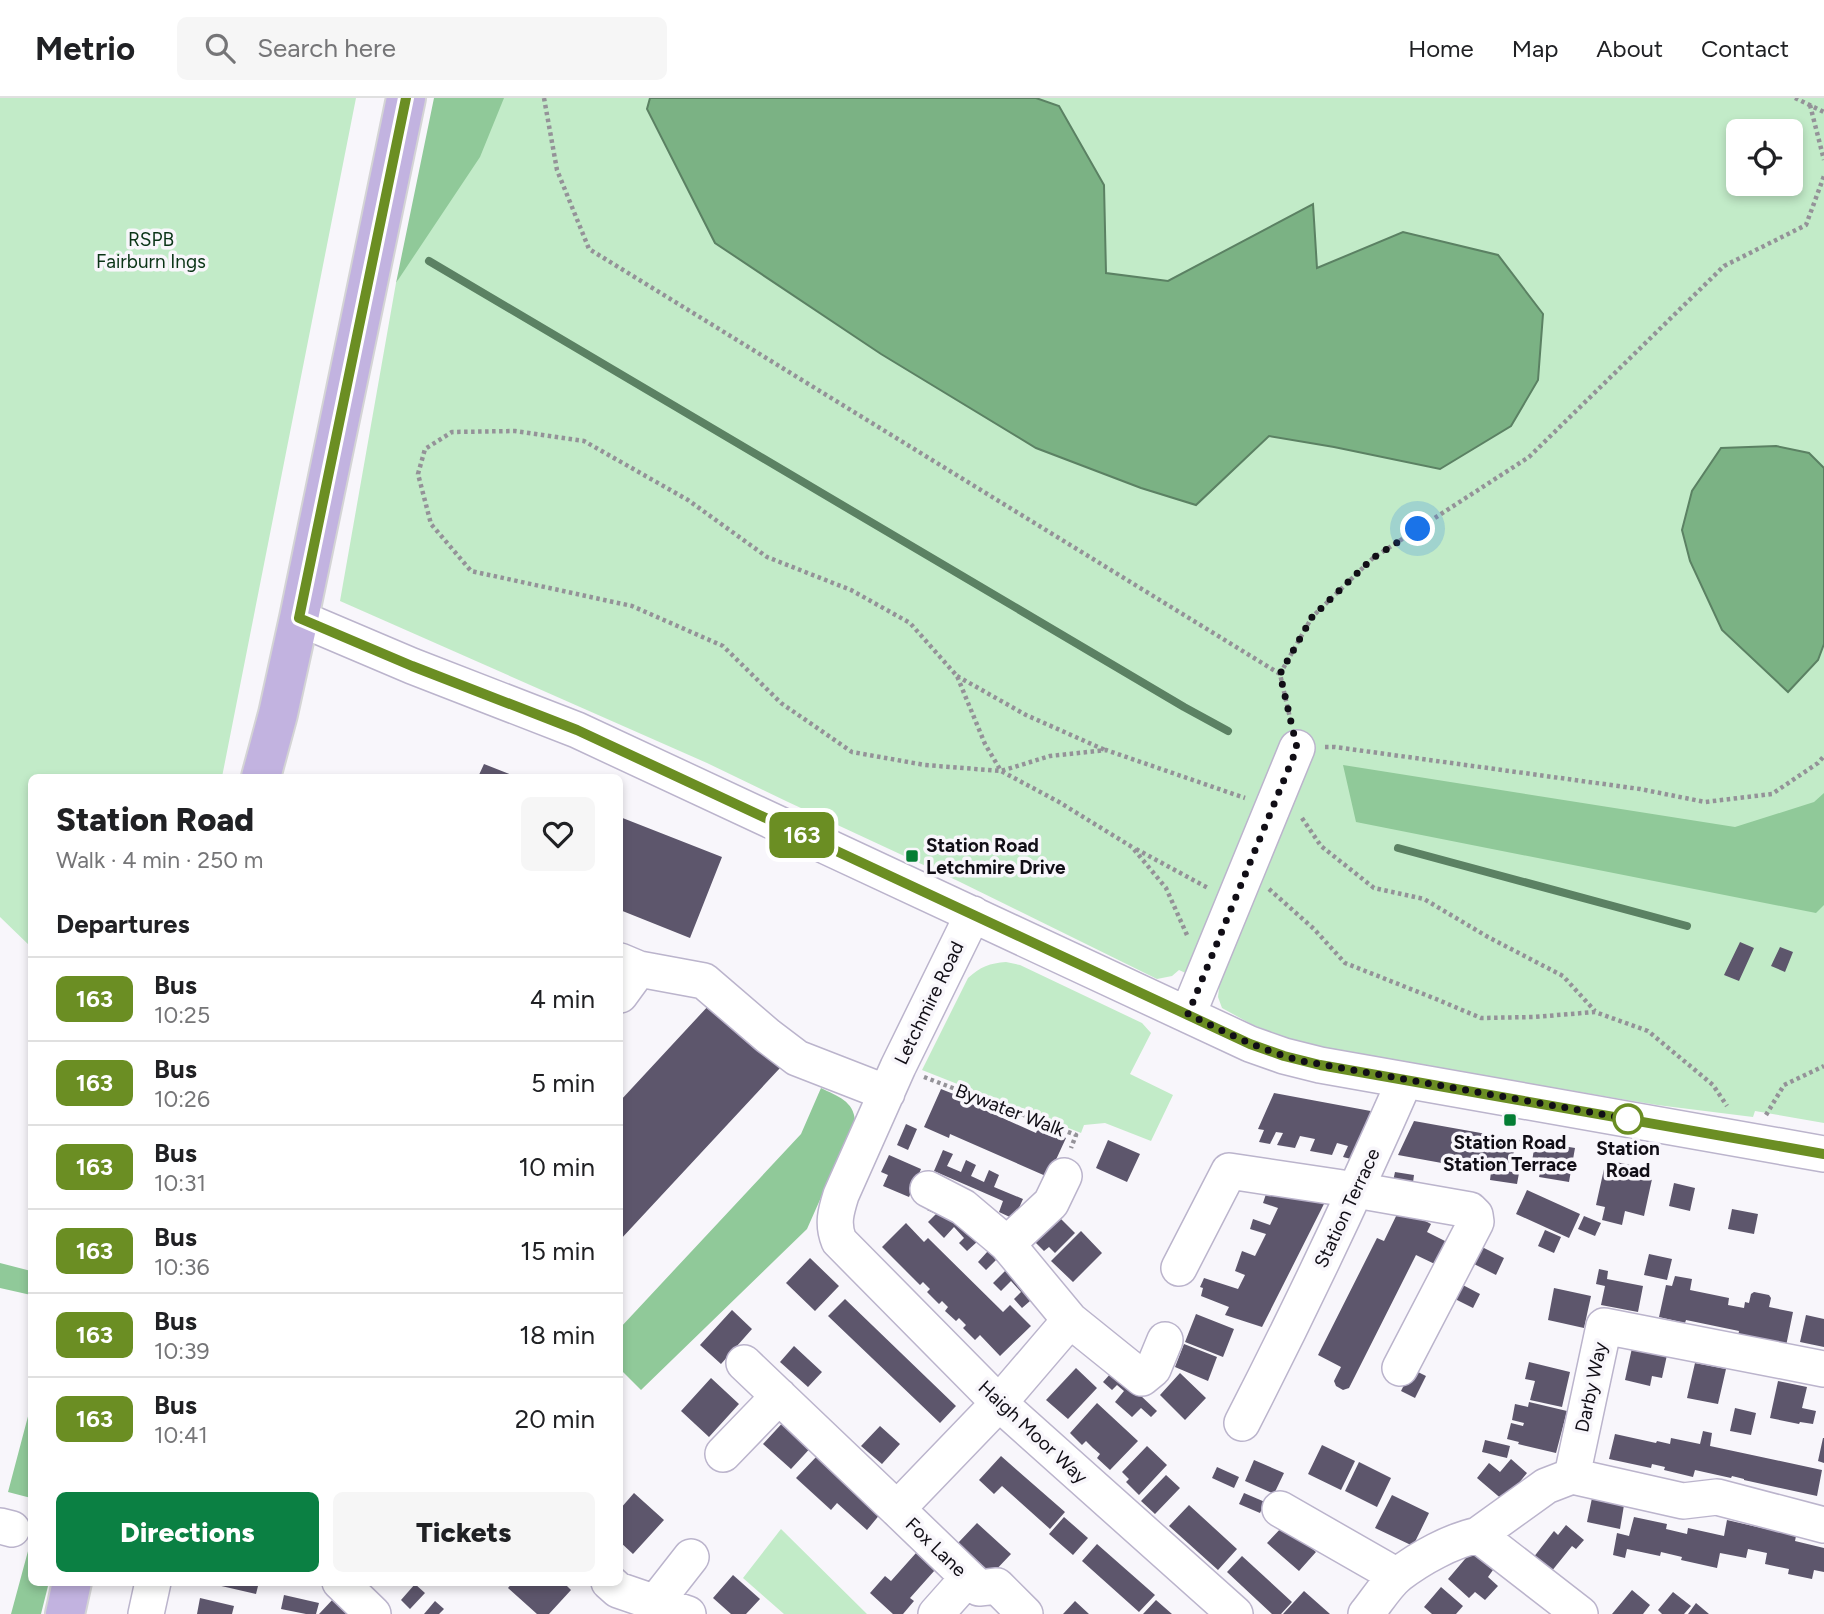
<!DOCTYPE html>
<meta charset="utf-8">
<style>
:root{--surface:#fff;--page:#f6f6f6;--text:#202124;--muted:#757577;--line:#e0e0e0;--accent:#0b8043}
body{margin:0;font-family:Figtree,sans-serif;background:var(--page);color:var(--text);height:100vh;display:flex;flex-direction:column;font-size:26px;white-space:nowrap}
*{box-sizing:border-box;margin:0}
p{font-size:23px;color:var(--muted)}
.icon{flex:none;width:38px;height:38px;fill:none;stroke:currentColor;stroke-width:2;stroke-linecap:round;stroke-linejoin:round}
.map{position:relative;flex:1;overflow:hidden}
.details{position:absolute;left:28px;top:676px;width:595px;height:812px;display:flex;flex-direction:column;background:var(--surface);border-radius:10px;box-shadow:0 4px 10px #0003}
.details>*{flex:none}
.badge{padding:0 14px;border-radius:10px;font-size:24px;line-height:46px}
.controls{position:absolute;left:1726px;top:21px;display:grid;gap:14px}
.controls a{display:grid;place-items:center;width:77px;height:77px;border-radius:10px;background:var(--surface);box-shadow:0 4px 10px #0003;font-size:35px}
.you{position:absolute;width:35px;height:35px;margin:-18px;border:5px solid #fff;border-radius:50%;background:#1a73e8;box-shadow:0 0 0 10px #1a73e833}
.map>.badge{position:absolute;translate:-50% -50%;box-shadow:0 0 0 4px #fff}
h2{padding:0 28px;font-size:26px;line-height:63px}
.round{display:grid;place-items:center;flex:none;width:74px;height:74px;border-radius:10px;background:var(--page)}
.overview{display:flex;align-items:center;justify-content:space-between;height:119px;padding:0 28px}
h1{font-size:33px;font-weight:800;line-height:52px}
.button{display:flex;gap:14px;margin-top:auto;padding:14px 28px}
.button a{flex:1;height:80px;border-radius:10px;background:var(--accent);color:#fff;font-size:28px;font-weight:800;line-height:80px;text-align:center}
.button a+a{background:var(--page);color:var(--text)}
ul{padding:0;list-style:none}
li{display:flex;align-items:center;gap:21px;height:84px;padding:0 28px;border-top:2px solid var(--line)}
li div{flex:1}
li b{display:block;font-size:26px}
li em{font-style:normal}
li .badge{min-width:77px;font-weight:700;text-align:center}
header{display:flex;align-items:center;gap:42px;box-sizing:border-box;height:98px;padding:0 35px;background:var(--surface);border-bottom:2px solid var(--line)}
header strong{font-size:33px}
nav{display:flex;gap:38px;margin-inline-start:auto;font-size:24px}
.search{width:490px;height:63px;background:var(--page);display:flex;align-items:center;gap:18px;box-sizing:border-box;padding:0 24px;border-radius:10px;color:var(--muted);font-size:26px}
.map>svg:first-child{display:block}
.green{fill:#c2ebc8;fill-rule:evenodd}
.forest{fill:#90c999}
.water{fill:#7bb284;stroke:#5b8163;stroke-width:2}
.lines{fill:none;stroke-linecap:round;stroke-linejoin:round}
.stream{stroke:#5b8163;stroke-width:8}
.building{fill:#5d566c}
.minor-casing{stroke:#bbb4cc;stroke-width:38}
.major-casing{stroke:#d4d4d5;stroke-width:42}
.path{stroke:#949298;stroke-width:4.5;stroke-dasharray:3.5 3.5;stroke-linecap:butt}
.minor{stroke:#fff;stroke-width:35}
.major{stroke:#c2b3e0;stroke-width:38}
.line-casing{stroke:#fff;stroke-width:16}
.line{stroke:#6b8e23;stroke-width:10}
.walk{stroke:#110e16;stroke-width:7;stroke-dasharray:0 12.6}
.poi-dot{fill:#047d34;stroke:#f8f6fb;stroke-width:2.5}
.stop-dot{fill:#fff;stroke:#6b8e23;stroke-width:3.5}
.labels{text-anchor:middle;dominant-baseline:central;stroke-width:7;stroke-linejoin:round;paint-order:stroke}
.park-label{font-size:19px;fill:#0a3416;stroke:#f8f6fb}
.poi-label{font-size:19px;font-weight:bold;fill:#110e16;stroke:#f8f6fb;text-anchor:start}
.street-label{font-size:19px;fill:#110e16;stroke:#f8f6fb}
.stop-label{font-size:19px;font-weight:bold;fill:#110e16;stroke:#f8f6fb}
</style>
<header>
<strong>Metrio</strong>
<div class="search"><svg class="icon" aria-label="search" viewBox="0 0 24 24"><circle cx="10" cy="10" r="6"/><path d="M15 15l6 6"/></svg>Search here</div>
<nav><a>Home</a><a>Map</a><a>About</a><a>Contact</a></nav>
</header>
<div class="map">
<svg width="1824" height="1516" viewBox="0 0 1824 1516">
<rect width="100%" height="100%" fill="#f8f6fb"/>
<!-- green -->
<path class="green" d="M0 0H356L222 679H32L31 849 0 819Z
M435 0H1824V1025L1755 1013 1753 1019 1657 1007 1305 948 1251 926 1222 910 1218 899 1219 890 1179 872 1172 878 1157 881 958 783 788 704 707 665 340 503 396 185 398 182ZM1738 33H1790V86H1738Z
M1006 864 1020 867 1142 925 1151 935 1130 976 1173 997 1151 1043 1105 1025 1084 1027 1081 1035 922 972 968 880C980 869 990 865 1006 864Z
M781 1431 867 1516H784L743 1480Z"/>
<!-- forest -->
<path class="forest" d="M434 0H504L480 59 396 185Z
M1343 667 1735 729 1814 704 1824 695V807L1816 815 1356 724Z
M821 990C837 998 854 1003 855 1023L807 1131 641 1292 620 1271V1230L801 1036Z
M0 1165 31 1173V1197L0 1190Z
M31 1307 32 1400H31L8 1394Z
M31 1442 32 1484H49L41 1516H11Z"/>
<!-- water -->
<path class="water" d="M650 0H1036L1059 8 1104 87 1106 175 1168 183 1313 106 1317 170 1403 134 1498 157 1543 216 1538 282 1511 328 1440 371 1334 349 1269 338 1196 407 1141 390 1036 350 881 256 715 145 647 11Z
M1776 348 1809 355 1824 370V546L1818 562 1788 594 1722 532 1690 463 1682 432 1692 393 1721 350Z"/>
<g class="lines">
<!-- stream -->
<path class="stream" d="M429 163 1184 609 1228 633
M1398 750 1687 828"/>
</g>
<!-- building -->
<path class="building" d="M484 666 517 679H478Z
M620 719 722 759 690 840 620 812Z
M1740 844 1754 850 1739 883 1724 877Z
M1780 849 1793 854 1785 874 1771 868Z
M710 906 780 970 620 1142V1003Z
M941 991 966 1001 965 1003 1036 1035 1039 1028 1066 1040 1048 1079 950 1036 949 1040 924 1029Z
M1274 995 1376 1014 1355 1062 1343 1059 1348 1048 1337 1045 1332 1057 1310 1053 1315 1041 1300 1038 1295 1050 1277 1047 1283 1035 1276 1034 1270 1046 1259 1044 1264 1032 1258 1031Z
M1414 1023 1520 1042 1505 1073 1519 1075 1517 1086 1490 1082 1491 1074 1398 1057Z
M906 1026 917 1031 908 1052 897 1047Z
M1108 1042 1140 1056 1127 1084 1096 1070Z
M1545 1045 1575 1050 1569 1084 1539 1079 1541 1071 1531 1070 1534 1051 1544 1052Z
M943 1052 953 1056 947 1068 961 1074 966 1062 976 1067 971 1078 984 1084 989 1072 999 1077 994 1089 1023 1101 1014 1121 999 1114 1003 1103 934 1073Z
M889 1057 921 1071 909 1099 883 1088 888 1077 881 1074Z
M1606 1062 1630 1067 1629 1075 1652 1081 1644 1118 1625 1113 1622 1127 1602 1122 1605 1109 1596 1107Z
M1395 1074 1414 1077 1412 1092 1392 1088Z
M1674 1085 1695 1090 1690 1113 1669 1108Z
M1269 1087 1331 1092 1262 1229 1225 1217 1229 1209 1201 1198 1203 1190 1200 1189 1204 1180 1238 1191 1245 1177 1235 1173 1242 1153 1255 1158 1266 1136 1250 1131 1253 1121 1270 1127 1278 1110 1263 1105Z
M1527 1092 1580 1116 1569 1140 1516 1116Z
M931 1105 943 1109 1043 1204 1037 1210 1030 1203 1022 1210 1014 1201 1021 1194 1011 1183 1001 1193 993 1185 1006 1172 996 1162 986 1172 978 1164 988 1153 978 1143 967 1153 959 1145 964 1140 954 1129 944 1140 928 1124 936 1116 927 1112Z
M1400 1110 1431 1126 1427 1134 1453 1147 1441 1169 1416 1157 1349 1290 1343 1292 1336 1288 1334 1283 1341 1269 1318 1257 1377 1140 1384 1143Z
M1732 1111 1758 1116 1754 1136 1728 1131Z
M1055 1115 1075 1135 1055 1155 1049 1149 1044 1153 1031 1140Z
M1584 1118 1601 1125 1595 1138 1578 1131Z
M906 1125 924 1144 928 1140 1003 1214 1010 1207 1031 1228 1000 1258 980 1237 975 1242 963 1230 966 1227 959 1220 956 1223 945 1213 948 1209 942 1203 939 1206 927 1194 930 1191 923 1184 920 1187 882 1149Z
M1545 1132 1561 1139 1554 1155 1538 1148Z
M1081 1133 1102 1155 1073 1184 1051 1163Z
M1480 1148 1504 1160 1496 1177 1472 1165Z
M1649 1156 1672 1161 1667 1182 1644 1177Z
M810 1160 839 1188 815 1213 786 1185Z
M1599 1171 1608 1173 1607 1181 1643 1188 1638 1214 1601 1207 1605 1188 1596 1186Z
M1675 1178 1692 1181 1690 1192 1729 1200 1728 1207 1744 1210 1745 1204 1749 1205 1751 1196 1754 1194 1769 1197 1771 1200 1769 1209 1793 1214 1786 1248 1738 1238 1739 1233 1686 1222 1685 1225 1659 1219 1666 1187 1672 1188Z
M1459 1185 1480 1196 1473 1210 1451 1199Z
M1554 1190 1591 1198 1584 1230 1548 1222Z
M845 1201 956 1308 940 1325 828 1218Z
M732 1212 752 1231 721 1266 700 1247Z
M1196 1216 1234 1231 1223 1259 1185 1244Z
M1806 1217 1824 1221V1249L1800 1244Z
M1184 1246 1217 1259 1208 1283 1175 1269Z
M794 1248 822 1274 808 1289 780 1264Z
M1632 1250 1667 1257 1662 1280 1652 1278 1650 1288 1625 1282Z
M1529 1264 1570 1274 1562 1309 1530 1302 1535 1283 1525 1281Z
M1695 1265 1726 1271 1718 1306 1687 1300Z
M1076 1270 1097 1290 1068 1321 1046 1302Z
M1412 1271 1426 1278 1415 1300 1401 1293Z
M1111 1275 1123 1281 1157 1313 1151 1319 1141 1310 1132 1319 1115 1304 1124 1293 1117 1287 1112 1292 1103 1284Z
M1180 1275 1206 1300 1185 1322 1160 1297Z
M711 1280 739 1306 709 1339 681 1313Z
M1778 1283 1807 1289 1802 1310 1816 1313 1813 1326 1800 1324 1799 1326 1770 1320Z
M1529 1304 1567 1313 1556 1355 1518 1346 1519 1344 1507 1341 1511 1325 1523 1328 1524 1325 1512 1322 1515 1306 1528 1309Z
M1097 1305 1138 1343 1110 1372 1097 1360 1100 1356 1093 1350 1086 1343 1082 1347 1070 1335Z
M1735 1310 1756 1315 1751 1337 1730 1333Z
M787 1320 815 1345 791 1371 763 1346Z
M880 1328 900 1346 882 1366 861 1348Z
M1703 1333 1712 1335 1710 1348 1822 1372 1817 1398 1744 1382V1381L1732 1378 1731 1380 1695 1372 1693 1379 1664 1372 1665 1369 1652 1366 1651 1370 1609 1361 1615 1336 1656 1345 1657 1343 1670 1346 1671 1340 1700 1346Z
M1823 1340H1824V1365L1818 1363Z
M1485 1342 1510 1348 1507 1360 1482 1354Z
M1322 1347 1355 1363 1341 1392 1308 1376Z
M1147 1348 1167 1367 1139 1397 1126 1384 1129 1381 1122 1374Z
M818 1357 881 1415 867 1432 837 1405 831 1412 796 1380Z
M1001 1358 1065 1414 1050 1431 1002 1388 994 1396 979 1382Z
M1511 1361 1527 1375 1504 1403 1477 1380 1489 1365 1500 1374Z
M1254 1362 1284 1375 1274 1396 1245 1383Z
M1359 1364 1391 1380 1377 1409 1345 1393Z
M1217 1369 1239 1379 1234 1390 1212 1380Z
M1166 1377 1180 1390 1155 1416 1141 1403Z
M634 1395 664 1422 633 1456 620 1444V1411Z
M1244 1395 1265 1404 1260 1415 1239 1406Z
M1392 1397 1429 1415 1413 1448 1375 1430Z
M1592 1400 1624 1407 1620 1431 1587 1424Z
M1189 1407 1237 1451 1218 1472 1169 1428Z
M1064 1419 1088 1440 1073 1457 1049 1436Z
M1634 1419 1667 1426 1666 1431 1687 1436 1688 1430 1724 1438 1727 1422 1796 1438 1795 1443 1824 1450V1474L1814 1472 1812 1481 1788 1476 1789 1471 1765 1466 1767 1455 1748 1451 1746 1460 1720 1455 1717 1470 1681 1462 1682 1459 1661 1454 1660 1458 1627 1451 1625 1460 1613 1457 1617 1435 1629 1438Z
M977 1425 1011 1456 992 1476 958 1445Z
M1284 1427 1316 1454 1299 1473 1267 1445Z
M1566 1427 1584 1442 1576 1451 1572 1448 1551 1474 1533 1460 1554 1433 1558 1437Z
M1097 1446 1155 1497 1139 1514 1082 1463Z
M1471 1454 1493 1472 1488 1479 1498 1488 1485 1502 1475 1494 1469 1500 1448 1481Z
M916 1455 935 1472 910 1500 914 1503 903 1516H893L870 1495 885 1478 891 1483Z
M1242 1458 1292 1504 1281 1516H1272L1227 1474Z
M733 1477 760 1501 746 1516H731L713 1500Z
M204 1484H259L256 1496Z
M513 1484H563L571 1492 549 1516H537L508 1490Z
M415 1486 425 1495 410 1511 401 1502Z
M1441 1489 1463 1508 1456 1516H1432L1424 1509Z
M1632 1492 1650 1507 1643 1516H1612Z
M1304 1493 1330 1516H1283Z
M1673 1494 1691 1508 1684 1516H1662L1658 1512Z
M284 1497 319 1505 316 1516H306L281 1511Z
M335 1499 353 1516H319Z
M200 1500 234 1508 232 1516H197Z
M1156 1502 1172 1516H1143Z
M435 1503 444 1511 439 1516H424Z
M1075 1503 1089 1516H1063Z
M1696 1505 1709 1516H1688Z"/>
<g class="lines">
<defs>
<path id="minor" d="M299 520 412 568 577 632 1250 946 1284 958 1320 967 1824 1056
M973 816 898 969 841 1097C836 1113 832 1126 839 1143L999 1305 1235 1516
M620 863 639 871 620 897
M639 871 704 883 768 938 797 960 887 995
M1188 916 1297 650
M928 1091 963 1109 1007 1146 1070 1222 1142 1280 1153 1271 1165 1242
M1007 1146 1051 1105 1064 1078
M1179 1170 1229 1073 1356 1092 1470 1112 1475 1117 1476 1124 1400 1270
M744 1265 897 1411
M1242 1325C1300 1212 1354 1098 1405 982
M723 1356 779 1298
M1572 1378 1683 1403 1717 1399 1824 1427
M1280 1411 1397 1478
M0 1428 12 1431
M1478 1437 1546 1388 1572 1378 1604 1228 1824 1271
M340 1484 373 1516
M609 1484 618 1492 688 1516
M655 1505 691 1459
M146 1516 153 1484
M936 1516 968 1480
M1025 1516 997 1488 979 1490 897 1411 999 1305 1070 1222
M1366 1516C1376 1504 1386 1487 1398 1477 1420 1460 1451 1443 1478 1437L1580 1516"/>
<path id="major" d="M261 679 278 616 299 520 406 0
M65 1516 72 1484"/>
</defs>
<!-- minor casing -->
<use href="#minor" class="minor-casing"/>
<!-- major casing -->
<use href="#major" class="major-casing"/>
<!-- path -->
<path class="path" d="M544 0 557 72 589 151 1280 576 1290 620
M1795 0 1824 14
M1810 7 1824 62
M1280 576 1312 519 1373 460 1529 359 1724 168 1806 127 1824 78
M957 578 1026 617 1105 652
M1325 649H1335L1640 691 1705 704 1772 696 1818 665 1824 658
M1302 720 1321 748 1374 790 1424 801 1488 839 1563 878 1595 913
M1136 751 1208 790
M1269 791 1314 831 1345 865 1436 901 1481 920 1534 919 1595 914 1648 933 1713 987 1727 1008
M1187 837 1166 790 1132 749 1059 704 1001 673 985 646 957 578 910 525 851 492 767 459 688 402 584 343 515 333 452 334 425 351 418 376 431 426 471 473 632 508 723 548 781 605 852 654 925 667 1001 673 1050 658 1106 652 1245 700
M924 979 1076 1037 1071 1050
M1766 1017 1784 987 1824 968"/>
<!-- minor -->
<use href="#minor" class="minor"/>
<!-- major -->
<use href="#major" class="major"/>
</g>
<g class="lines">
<defs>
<path id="line" d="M406 0 299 520 412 568 577 632 1250 946 1284 958 1320 967 1824 1056"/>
</defs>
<!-- line casing -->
<use href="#line" class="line-casing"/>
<!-- line -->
<use href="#line" class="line"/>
<!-- walk -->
<path class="walk" d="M1418 431 1373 460 1312 519 1280 576 1297 650 1188 916C1225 934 1262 953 1302 963L1629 1021H1628"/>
</g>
<!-- markers -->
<g class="poi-dot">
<rect x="905" y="751" width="14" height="14" rx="3.5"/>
<rect x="1503" y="1015" width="14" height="14" rx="3.5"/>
</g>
<circle class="stop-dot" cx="1628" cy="1021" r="14"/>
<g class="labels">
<!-- park labels -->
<g class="park-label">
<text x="151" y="141">RSPB<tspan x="151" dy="22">Fairburn Ings</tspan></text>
</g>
<!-- poi labels -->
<g class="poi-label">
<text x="926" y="747">Station Road<tspan x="926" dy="22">Letchmire Drive</tspan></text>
<text x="1510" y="1044" text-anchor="middle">Station Road<tspan x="1510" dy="22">Station Terrace</tspan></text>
</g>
<!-- street labels -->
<g class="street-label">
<text transform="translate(929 905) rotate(-64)">Letchmire Road</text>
<text transform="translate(1010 1012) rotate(21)">Bywater Walk</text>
<text transform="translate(1347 1110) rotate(-65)">Station Terrace</text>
<text transform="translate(1591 1289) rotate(-78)">Darby Way</text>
<text transform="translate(1033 1334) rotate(43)">Haigh Moor Way</text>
<text transform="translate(936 1449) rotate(44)">Fox Lane</text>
</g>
<!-- stop labels -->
<g class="stop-label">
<text x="1628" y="1050">Station<tspan x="1628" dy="22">Road</tspan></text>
</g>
</g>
</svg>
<div class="controls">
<a><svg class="icon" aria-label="locate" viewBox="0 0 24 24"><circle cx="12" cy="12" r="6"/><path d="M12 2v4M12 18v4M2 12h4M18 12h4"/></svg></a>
</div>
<div class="you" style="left:1418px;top:431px"></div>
<b class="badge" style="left:802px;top:737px;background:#6b8e23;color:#fff">163</b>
<section class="details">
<div class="overview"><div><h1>Station Road</h1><p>Walk · 4 min · 250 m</p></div><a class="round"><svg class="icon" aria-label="heart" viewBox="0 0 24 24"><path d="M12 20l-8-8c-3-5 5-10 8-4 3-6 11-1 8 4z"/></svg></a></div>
<h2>Departures</h2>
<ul>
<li><span class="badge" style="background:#6b8e23;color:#fff">163</span><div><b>Bus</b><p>10:25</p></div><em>4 min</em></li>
<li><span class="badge" style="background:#6b8e23;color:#fff">163</span><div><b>Bus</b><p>10:26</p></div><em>5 min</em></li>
<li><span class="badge" style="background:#6b8e23;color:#fff">163</span><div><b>Bus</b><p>10:31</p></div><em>10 min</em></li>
<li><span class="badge" style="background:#6b8e23;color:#fff">163</span><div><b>Bus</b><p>10:36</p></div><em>15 min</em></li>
<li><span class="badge" style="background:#6b8e23;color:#fff">163</span><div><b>Bus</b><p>10:39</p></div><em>18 min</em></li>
<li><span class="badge" style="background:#6b8e23;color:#fff">163</span><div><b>Bus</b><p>10:41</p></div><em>20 min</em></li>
</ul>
<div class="button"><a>Directions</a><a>Tickets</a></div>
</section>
</div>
